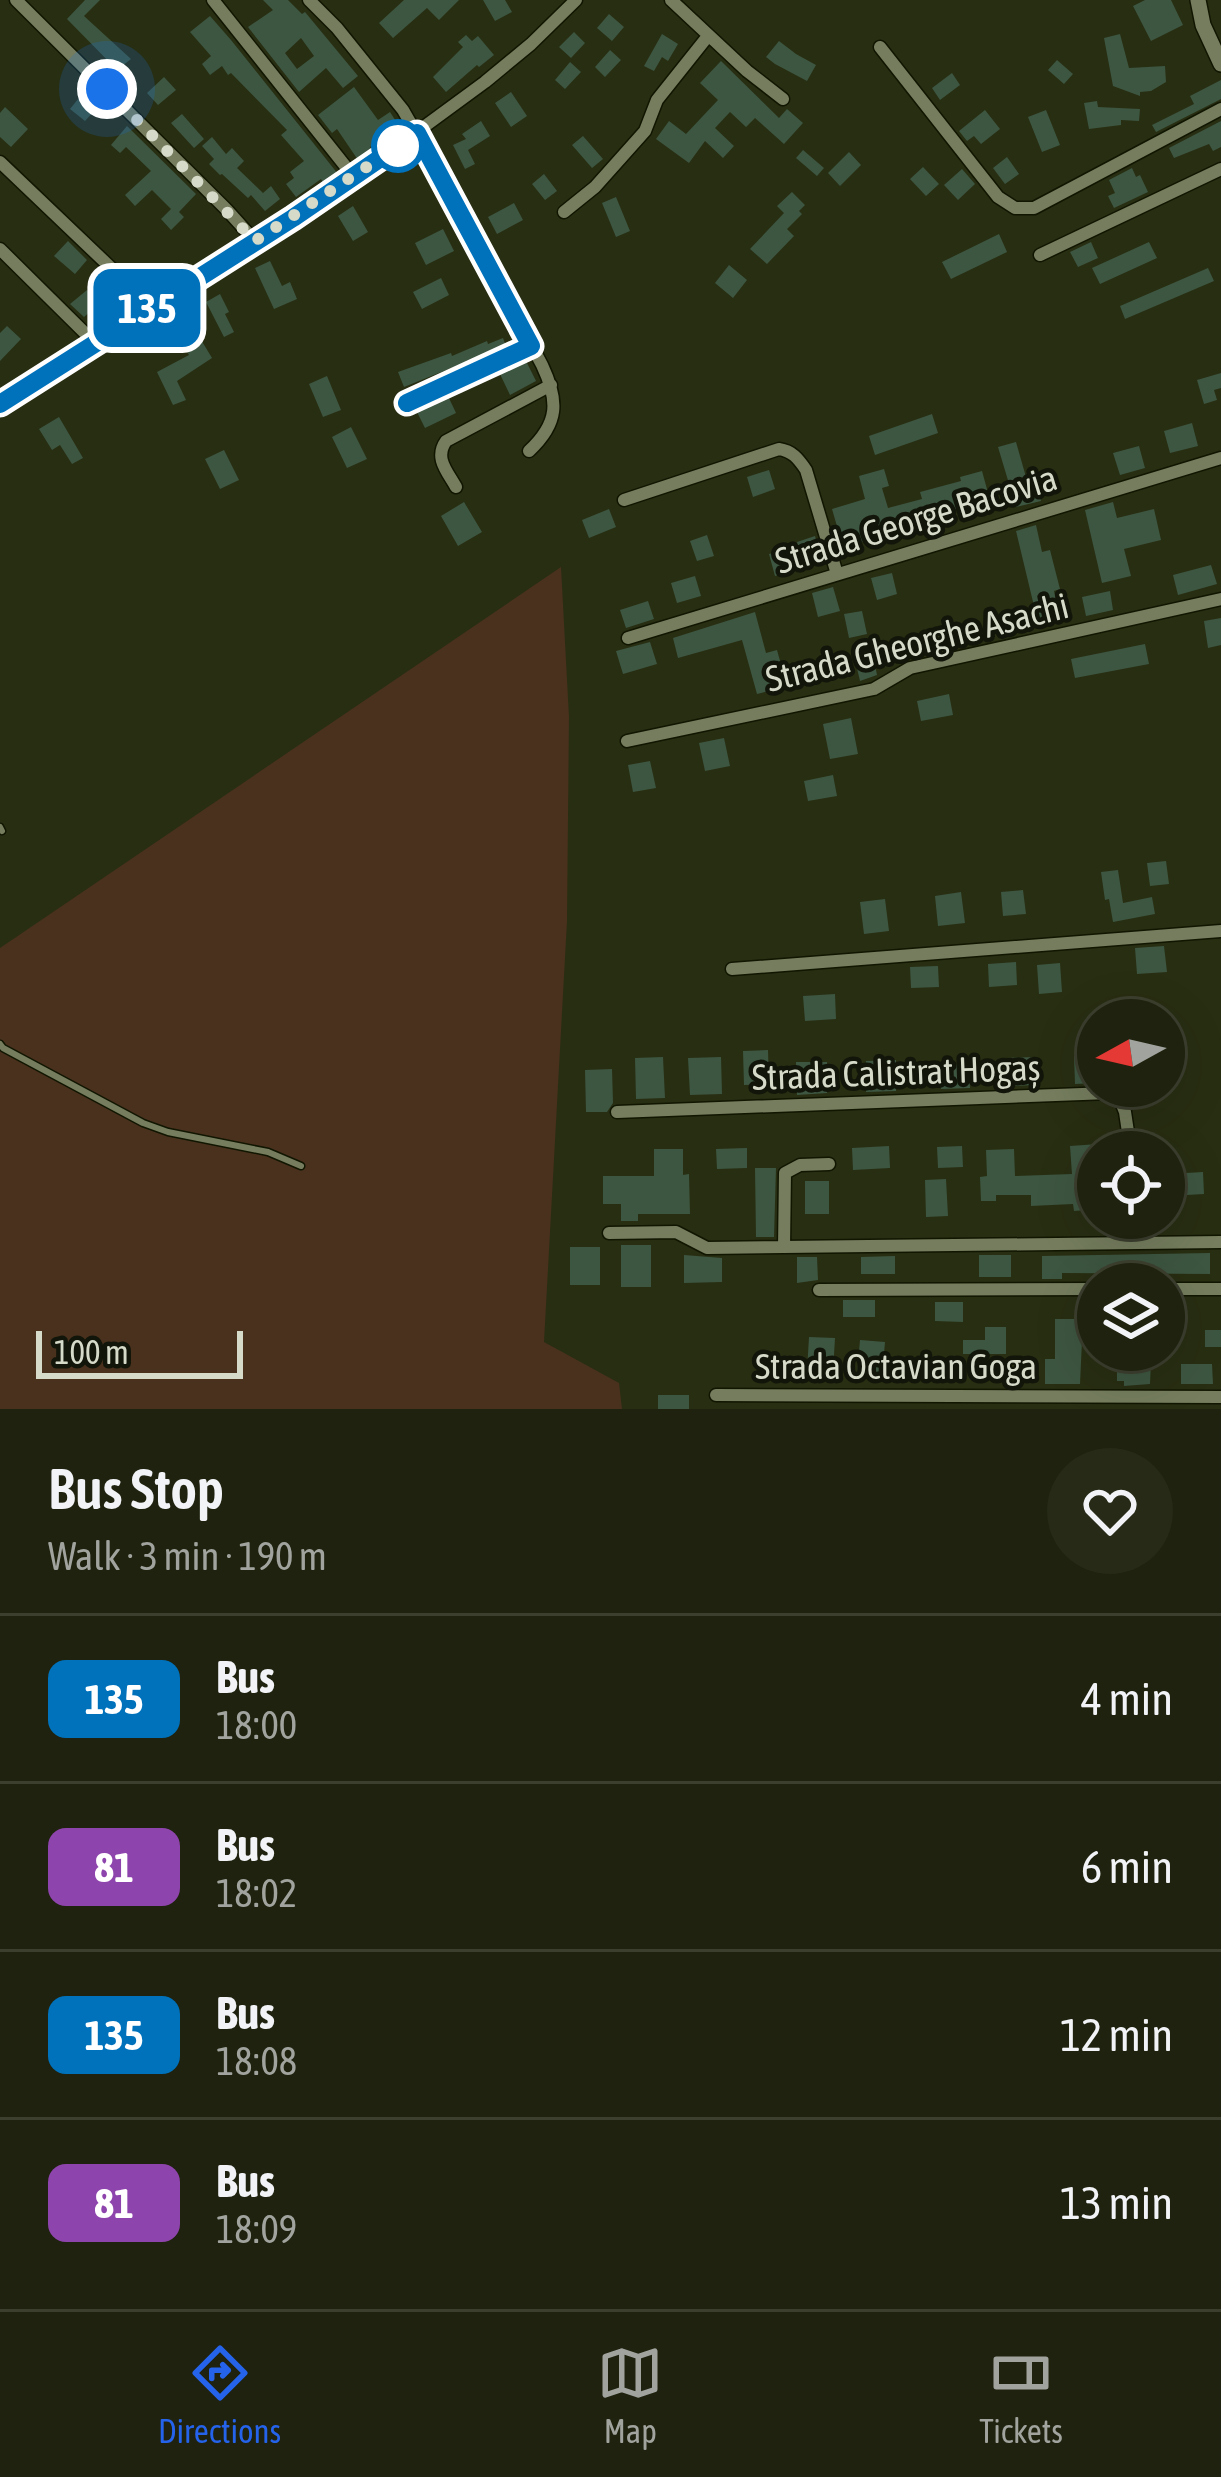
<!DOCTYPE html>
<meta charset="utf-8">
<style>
:root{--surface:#1e220e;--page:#262a17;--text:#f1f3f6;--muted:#a1a49e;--line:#3c3f2e;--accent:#2563eb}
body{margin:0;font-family:"Asap Condensed",sans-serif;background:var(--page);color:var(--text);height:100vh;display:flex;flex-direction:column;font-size:45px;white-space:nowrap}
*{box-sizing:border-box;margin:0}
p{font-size:39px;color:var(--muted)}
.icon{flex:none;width:66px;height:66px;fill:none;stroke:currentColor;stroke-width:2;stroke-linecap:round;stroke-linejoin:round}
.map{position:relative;height:1409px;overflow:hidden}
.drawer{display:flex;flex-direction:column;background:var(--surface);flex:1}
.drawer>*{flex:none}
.badge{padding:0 24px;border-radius:18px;font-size:42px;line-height:78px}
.needle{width:78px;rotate:262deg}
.fabs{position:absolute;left:1077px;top:999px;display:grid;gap:24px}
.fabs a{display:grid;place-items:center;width:108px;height:108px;border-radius:50%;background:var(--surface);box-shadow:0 12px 48px #0002,0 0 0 3px var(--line);font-size:60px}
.scale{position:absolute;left:36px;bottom:30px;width:207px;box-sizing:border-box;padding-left:12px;border:6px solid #d6dac9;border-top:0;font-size:33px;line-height:42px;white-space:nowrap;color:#d6dac9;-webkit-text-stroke:9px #121509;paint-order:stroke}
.you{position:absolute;width:60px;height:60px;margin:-30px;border:9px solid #fff;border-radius:50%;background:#1a73e8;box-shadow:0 0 0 18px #1a73e833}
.map>.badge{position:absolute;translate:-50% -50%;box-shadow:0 0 0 6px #fff}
.round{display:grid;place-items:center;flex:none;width:126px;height:126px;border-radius:63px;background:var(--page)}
.headline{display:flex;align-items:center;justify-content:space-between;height:204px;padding:0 48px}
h1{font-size:57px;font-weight:600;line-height:90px}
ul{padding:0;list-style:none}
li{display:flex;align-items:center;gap:36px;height:168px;padding:0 48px;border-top:3px solid var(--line)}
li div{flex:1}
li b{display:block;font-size:45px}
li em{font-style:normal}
li .badge{min-width:132px;font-weight:700;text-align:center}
.menu{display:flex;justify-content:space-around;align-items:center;height:168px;border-top:3px solid var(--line);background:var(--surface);font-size:33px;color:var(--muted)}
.menu a{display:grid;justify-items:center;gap:6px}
.menu .current{color:var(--accent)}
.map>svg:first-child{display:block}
.green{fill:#49311e}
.building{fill:#3d5641;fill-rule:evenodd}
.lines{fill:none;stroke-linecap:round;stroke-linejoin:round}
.service-casing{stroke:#111600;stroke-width:9}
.minor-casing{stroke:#111600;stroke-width:15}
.tertiary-casing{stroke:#111600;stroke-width:18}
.service{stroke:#757d5e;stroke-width:6}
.minor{stroke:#757d5e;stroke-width:12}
.tertiary{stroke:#757d5e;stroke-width:15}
.line-casing{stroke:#fff;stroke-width:27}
.line{stroke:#0072bc;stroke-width:18}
.walk{stroke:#d6dac9;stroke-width:12;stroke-dasharray:0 21.6}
.stop-dot{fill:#fff;stroke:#0072bc;stroke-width:6}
.labels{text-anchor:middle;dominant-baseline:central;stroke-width:9;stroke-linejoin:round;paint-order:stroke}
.street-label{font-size:36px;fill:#d6dac9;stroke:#121509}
</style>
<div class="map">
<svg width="1221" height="1409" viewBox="0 0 1221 1409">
<rect width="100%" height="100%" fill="#282e12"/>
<!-- green -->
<path class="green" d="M561 567 569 717 567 921 544 1342 619 1383 622 1409H0V948Z"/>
<!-- building -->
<path class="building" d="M85 0H100L84 16 131 59 117 70 67 19Z
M263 0H288L302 14 305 12 358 76 343 88 326 68 299 92 248 27 273 10ZM301 38 314 56 297 69 285 53Z
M404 0H459L439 20 427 8 393 38 379 23Z
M483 0H505L512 12 495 21Z
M1145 0H1171L1183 25 1151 41 1133 6Z
M609 14 624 27 612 41 597 28Z
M210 16 231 40 338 174 324 184 321 179 296 197 286 184 294 178 290 172 304 161 281 135 287 130 231 73 228 75 222 66 210 75 202 64 211 56 190 32Z
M574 32 585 43 571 58 559 47Z
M662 34 678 44 668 61 662 57 654 71 644 66Z
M1120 34 1129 68 1165 66 1166 82 1151 91 1140 92V96L1113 86 1104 38Z
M466 35 472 41 478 36 494 55 479 67 477 65 446 92 433 77 463 47 458 42Z
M779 41 796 54 816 65 807 81 775 64 766 57Z
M610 50 621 60 605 77 595 67Z
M1057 60 1073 74 1064 84 1048 70Z
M721 61 779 118 787 109 803 123 784 144 755 118 746 127 730 112 715 128 734 146 723 158 705 141 689 163 656 139 669 121 686 134 718 100 700 83Z
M570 62 581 72 565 89 555 80Z
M952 73 960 85 940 100 932 88Z
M164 77 176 90 158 105 147 93Z
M1221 80V99L1156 132 1152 125 1194 104 1190 96Z
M354 87 378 120 390 112 399 126 370 147 372 151 358 160 337 129 332 133 318 115Z
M92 90 106 104 99 112 96 109 85 121 70 109 83 93 86 95Z
M511 92 527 116 511 127 495 103Z
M1097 101 1098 107 1140 109 1139 121 1121 120V125L1089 129 1084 103Z
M5 107 28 129 11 147 0 137V113Z
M985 110 1000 129 981 144 974 136 967 141 959 131Z
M1046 110 1060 145 1042 152 1028 117Z
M182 114 204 139 194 148 171 123Z
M481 121 490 136 468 150 475 164 465 169 453 145 466 139 462 134Z
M1221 121V147L1213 151 1209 144 1174 158 1169 148Z
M127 126 196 194 179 212 184 217 171 230 161 219 171 209 152 190 135 206 125 195 151 171 126 147 120 153 111 145Z
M583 136 603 159 592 168 572 145Z
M212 137 226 154 232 148 244 161 237 168 263 193 271 186 280 199 265 211 251 195 248 198 222 174 220 175 209 164 214 159 202 146Z
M803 150 824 168 817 176 796 158Z
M849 152 861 165 840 186 828 173Z
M1007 157 1019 174 1005 184 993 168Z
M923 167 939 184 926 196 910 179Z
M1132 168 1136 177 1140 175 1148 192 1114 208 1108 196 1115 193 1109 180Z
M962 169 975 184 958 200 944 185Z
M544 174 557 191 545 200 532 184Z
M792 192 805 205 799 211 802 214 787 229 794 236 767 264 750 249 784 213 777 206Z
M616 197 630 231 616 237 602 203Z
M514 203 523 220 497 234 488 217Z
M353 206 368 232 353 241 338 216Z
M443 229 454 251 426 265 415 243Z
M999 234 1007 252 951 279 942 262Z
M68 241 87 260 75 274 54 256Z
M1091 242 1098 258 1078 267 1070 252Z
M1149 242 1157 258 1100 284 1092 268Z
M270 261 282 286 290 282 297 299 274 309 255 268Z
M729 265 747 280 733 298 715 283Z
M1208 268 1214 281 1125 319 1120 306Z
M441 278 449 295 422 309 413 292Z
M87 290 99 304 84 317 70 304Z
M220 294 229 312 225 314 234 332 224 337 206 302Z
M7 326 21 339 0 361V333Z
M200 338 212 358 177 381 186 400 173 405 157 372 189 355 185 348Z
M503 338 506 346 404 387 398 372 451 353 452 356 487 341 488 344Z
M526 361 536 381 510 395 499 372Z
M1221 373V388L1214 390 1217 400 1204 404 1197 380Z
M327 376 341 410 323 417 309 384Z
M448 396 456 413 425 428 416 410Z
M932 414 938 433 875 455 869 436Z
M59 417 83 458 72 464 60 445 52 450 39 429Z
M1192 423 1198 446 1170 453 1164 431Z
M351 427 367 459 347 468 332 437Z
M1016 442 1028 484 1036 482 1041 501 1016 507 998 447Z
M1139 446 1145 468 1120 475 1113 453Z
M224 450 239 480 220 489 205 459Z
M884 469 889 486 882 488 888 508 922 499 920 492 961 481 960 477 982 471 990 500 952 510 954 517 923 526 901 531 899 525 863 535 865 541 843 547 832 509 865 499 859 476Z
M769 470 775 489 753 497 747 477Z
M464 502 482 532 458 546 441 516Z
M1113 502 1117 518 1154 509 1161 540 1124 549 1131 576 1102 583 1085 510Z
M609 509 616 527 589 538 582 520Z
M1036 525 1042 552 1050 550 1060 589 1054 591 1060 620 1032 625 1028 607 1034 606 1016 531Z
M707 535 714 556 697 561 690 541Z
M815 536 822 561 775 576 769 554 798 546 797 542Z
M1211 565 1217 584 1178 595 1173 575Z
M892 573 897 594 877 600 871 578Z
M695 576 701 596 677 603 671 583Z
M833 587 840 611 818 617 812 593Z
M1110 591 1113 610 1086 616 1082 597Z
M648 601 654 619 626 628 620 610Z
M862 611 867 634 849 638 844 614Z
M755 612 766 653 777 650 787 686 757 694 742 640 678 658 673 638Z
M1221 618V645L1208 648 1204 621Z
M650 642 657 664 623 674 616 651Z
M1145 644 1149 664 1075 678 1071 659Z
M874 660 877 675 860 681 856 664Z
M949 694 953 715 921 721 917 701Z
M851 718 858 754 830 759 823 724Z
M724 738 730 766 705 771 699 743Z
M650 761 656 788 633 792 628 765Z
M833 775 837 796 808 801 804 781Z
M1166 861 1169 884 1150 886 1147 863Z
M1118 870 1123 903 1152 897 1155 914 1113 922 1109 899 1105 900 1101 872Z
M1023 890 1026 914 1003 916 1001 892Z
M961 892 965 923 938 926 935 896Z
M885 899 889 931 864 934 860 902Z
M1164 946 1167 972 1137 974 1135 948Z
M1016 962 1017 985 989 987 988 964Z
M1060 963 1062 992 1039 994 1037 965Z
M938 966 939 987 911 988 910 967Z
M835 994 836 1019 805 1021 803 996Z
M768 1050 769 1084 744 1085 743 1051Z
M1098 1055V1083L1075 1084 1074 1056Z
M663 1057 665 1098 636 1099 635 1058Z
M721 1057 722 1094 690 1095 688 1058Z
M1034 1057 1036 1085 1008 1086 1006 1058Z
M896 1060V1091L866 1092V1061Z
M796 1062H827V1093L797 1095Z
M969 1064 970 1088 941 1089V1065Z
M612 1069 613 1103 607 1112H586L585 1070Z
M1098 1144V1209L1074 1211 1073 1204 1031 1206V1195H996V1201H981L980 1177 987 1176 986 1150 1014 1149 1015 1176 1072 1174 1070 1146Z
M889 1146 890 1168 853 1170 852 1148Z
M962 1146 963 1167 938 1168 937 1147Z
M747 1148V1168L717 1169 716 1149Z
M654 1149H683V1175L689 1174 690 1214H638V1221H621V1204H603V1176H654Z
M755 1168H776L774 1237H756Z
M1203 1172 1204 1194 1170 1196 1169 1174Z
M946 1179 948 1216 926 1217 925 1180Z
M805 1181H829V1214H805Z
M621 1245H651V1287H621Z
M570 1247H600V1285H570Z
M1210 1253V1274L1062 1273V1279H1042V1256Z
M684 1255 722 1258V1282L684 1283Z
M979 1255H1011V1277H979Z
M895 1256V1274H861V1257Z
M797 1257H817L818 1280 797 1283Z
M843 1300H875V1317H843Z
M1164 1300H1185L1184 1327H1164Z
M935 1302H963V1322L935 1321Z
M1055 1319H1083L1080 1384H1045V1359H1055Z
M985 1327H1006V1354H963V1340H985Z
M1205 1330H1221V1347H1205Z
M809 1337 835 1338 833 1372 807 1371Z
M860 1340 885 1342 882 1376 857 1374Z
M1124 1361H1151L1150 1384 1124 1386V1381H1117V1366H1124Z
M1181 1364H1212L1213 1384H1181Z
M658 1395H689V1409H658Z"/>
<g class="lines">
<defs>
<path id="service" d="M0 827 2 831
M0 1044 3 1048 143 1123 168 1132 268 1152 301 1166"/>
<path id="minor" d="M16 0 227 210 255 241
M213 0 354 177
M309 0 337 28 403 110 450 192 542 365C559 401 559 423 529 451
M671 0 747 71 783 99
M880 47 998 197 1015 208H1034L1221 109
M0 162 151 306
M564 212 595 187 645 131 657 100 708 36
M0 249 95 343
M1040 255 1221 169
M407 403 531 346
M0 404 293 217 391 151 485 82 531 44 576 0
M456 487C447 471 434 458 446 441L551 385
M624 500 779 449C792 451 798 458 806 470L837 574
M628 638 1221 458
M627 741 874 689 910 668 1221 599
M732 969 1221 931
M617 1112 1109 1093 1119 1097 1125 1112 1131 1152
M1140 1218 1143 1242
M609 1233 676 1232 707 1248 1221 1242
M784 1247 785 1173 800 1165 829 1164
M1164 1289H1221
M819 1290 1098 1289
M716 1395 1221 1397"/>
<path id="tertiary" d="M1198 0 1203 25 1221 64"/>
</defs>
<!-- service casing -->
<use href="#service" class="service-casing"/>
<!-- minor casing -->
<use href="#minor" class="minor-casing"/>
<!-- tertiary casing -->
<use href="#tertiary" class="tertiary-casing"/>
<!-- service -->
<use href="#service" class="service"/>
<!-- minor -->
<use href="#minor" class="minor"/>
<!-- tertiary -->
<use href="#tertiary" class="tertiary"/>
</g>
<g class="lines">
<defs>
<path id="line" d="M0 404 293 218 417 133 531 346 407 403"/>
</defs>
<!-- line casing -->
<use href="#line" class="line-casing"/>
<!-- line -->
<use href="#line" class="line"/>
<!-- walk -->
<path class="walk" d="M107 89 255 241 398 146"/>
</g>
<!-- markers -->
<circle class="stop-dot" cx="398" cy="146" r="24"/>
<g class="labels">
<!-- street labels -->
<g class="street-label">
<text transform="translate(916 519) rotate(-17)">Strada George Bacovia</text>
<text transform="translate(917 642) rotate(-14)">Strada Gheorghe Asachi</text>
<text transform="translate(896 1072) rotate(-2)">Strada Calistrat Hogaș</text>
<text x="896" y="1366">Strada Octavian Goga</text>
</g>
</g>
</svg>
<div class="fabs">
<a><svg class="needle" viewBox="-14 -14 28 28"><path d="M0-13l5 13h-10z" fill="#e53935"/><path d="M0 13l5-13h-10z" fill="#a1a49e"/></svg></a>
<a><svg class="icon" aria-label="locate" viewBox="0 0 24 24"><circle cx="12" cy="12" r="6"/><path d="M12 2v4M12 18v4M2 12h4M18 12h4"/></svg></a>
<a><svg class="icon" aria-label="layers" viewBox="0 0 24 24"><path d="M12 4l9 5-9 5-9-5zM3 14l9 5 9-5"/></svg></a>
</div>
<div class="scale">100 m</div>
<div class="you" style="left:107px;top:89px"></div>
<b class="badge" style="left:147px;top:308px;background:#0072bc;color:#fff">135</b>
</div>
<section class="drawer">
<div class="headline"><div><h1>Bus Stop</h1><p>Walk · 3 min · 190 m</p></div><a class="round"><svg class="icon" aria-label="heart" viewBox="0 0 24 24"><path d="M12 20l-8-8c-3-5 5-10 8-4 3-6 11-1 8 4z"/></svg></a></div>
<ul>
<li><span class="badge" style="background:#0072bc;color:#fff">135</span><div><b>Bus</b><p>18:00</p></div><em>4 min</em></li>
<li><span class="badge" style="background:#8e44ad;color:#fff">81</span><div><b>Bus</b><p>18:02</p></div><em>6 min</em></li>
<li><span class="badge" style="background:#0072bc;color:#fff">135</span><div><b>Bus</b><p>18:08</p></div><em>12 min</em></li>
<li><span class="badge" style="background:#8e44ad;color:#fff">81</span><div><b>Bus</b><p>18:09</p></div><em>13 min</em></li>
</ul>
</section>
<nav class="menu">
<a class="current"><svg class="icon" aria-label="directions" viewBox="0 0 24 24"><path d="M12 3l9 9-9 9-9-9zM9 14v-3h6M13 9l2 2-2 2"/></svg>Directions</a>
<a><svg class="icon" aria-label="map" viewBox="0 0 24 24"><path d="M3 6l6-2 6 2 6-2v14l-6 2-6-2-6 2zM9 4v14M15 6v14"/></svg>Map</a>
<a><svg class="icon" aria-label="tickets" viewBox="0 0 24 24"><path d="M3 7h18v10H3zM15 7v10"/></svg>Tickets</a>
</nav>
